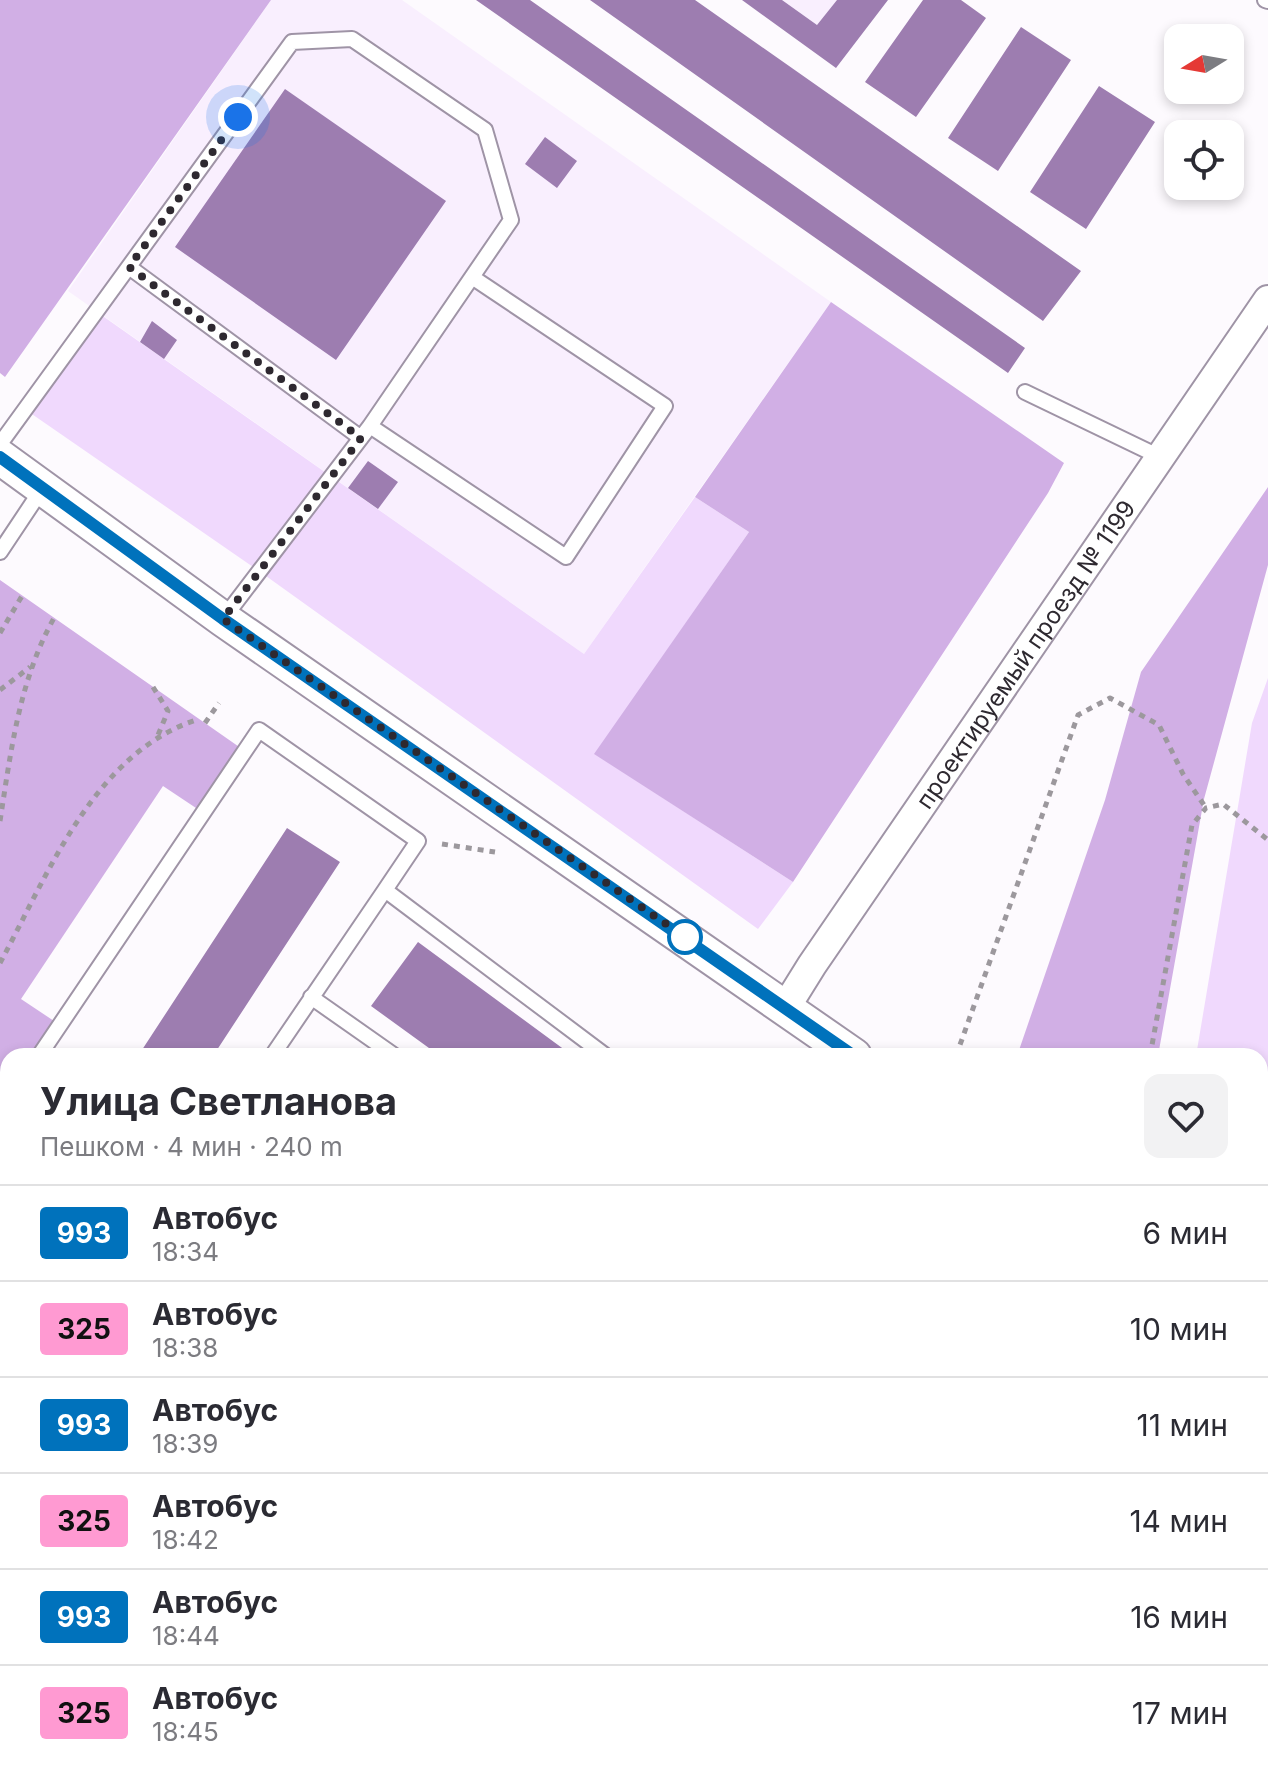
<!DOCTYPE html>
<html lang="ru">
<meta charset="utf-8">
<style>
:root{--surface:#fff;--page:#f2f2f3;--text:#2b2b33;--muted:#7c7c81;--line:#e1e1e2}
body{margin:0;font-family:Inter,sans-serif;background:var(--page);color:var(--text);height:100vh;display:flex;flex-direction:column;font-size:30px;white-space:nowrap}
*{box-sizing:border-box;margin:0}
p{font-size:26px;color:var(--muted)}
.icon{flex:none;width:44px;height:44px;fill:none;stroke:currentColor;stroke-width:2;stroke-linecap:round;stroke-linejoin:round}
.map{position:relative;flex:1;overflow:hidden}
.panel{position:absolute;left:0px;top:1048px;width:1268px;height:728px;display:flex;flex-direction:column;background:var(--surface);border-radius:24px 24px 0 0;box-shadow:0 4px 12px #0003}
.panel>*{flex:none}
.badge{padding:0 16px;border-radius:6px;font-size:28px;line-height:52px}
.needle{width:52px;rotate:259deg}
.controls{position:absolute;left:1164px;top:24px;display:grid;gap:16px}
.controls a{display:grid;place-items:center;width:80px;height:80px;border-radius:16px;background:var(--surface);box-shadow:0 4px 12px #0003;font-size:40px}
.you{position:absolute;width:40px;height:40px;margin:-20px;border:6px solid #fff;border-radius:50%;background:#1a73e8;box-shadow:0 0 0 12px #1a73e833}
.map>.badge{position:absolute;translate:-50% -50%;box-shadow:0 0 0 4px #fff}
.round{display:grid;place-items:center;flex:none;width:84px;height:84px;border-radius:16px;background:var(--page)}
.head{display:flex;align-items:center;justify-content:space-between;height:136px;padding:0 40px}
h1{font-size:38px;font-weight:700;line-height:60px}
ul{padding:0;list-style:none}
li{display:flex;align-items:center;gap:24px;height:96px;padding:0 40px;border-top:2px solid var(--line)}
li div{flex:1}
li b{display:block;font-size:30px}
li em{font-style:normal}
li .badge{min-width:88px;font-weight:700;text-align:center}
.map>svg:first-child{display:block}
.built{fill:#f9effe}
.green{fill:#f0d9fd}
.forest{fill:#d1afe5}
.building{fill:#9d7db0}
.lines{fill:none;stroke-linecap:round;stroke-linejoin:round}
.service-casing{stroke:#9f94a6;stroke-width:18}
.minor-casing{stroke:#9f94a6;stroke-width:32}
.tertiary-casing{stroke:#9f94a6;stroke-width:38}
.path{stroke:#9c989d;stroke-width:5;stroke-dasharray:6 6;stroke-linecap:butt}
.service{stroke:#fff;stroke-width:14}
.minor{stroke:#fff;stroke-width:28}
.tertiary{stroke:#fff;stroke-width:34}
.line-casing{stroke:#fff;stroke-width:18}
.line{stroke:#0072bc;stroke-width:12}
.walk{stroke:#2e2930;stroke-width:8;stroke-dasharray:0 14.4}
.stop-dot{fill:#fff;stroke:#0072bc;stroke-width:4}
.labels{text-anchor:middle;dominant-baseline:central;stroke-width:7;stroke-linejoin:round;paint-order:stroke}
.street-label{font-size:24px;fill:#2e2930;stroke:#fff}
</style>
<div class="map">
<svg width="1268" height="1776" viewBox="0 0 1268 1776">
<rect width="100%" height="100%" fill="#fdfafe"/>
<!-- built -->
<path class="built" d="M271 0H402L831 302 584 654 68 291Z
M782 0H837L817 25Z"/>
<!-- green -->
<path class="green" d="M97 312 584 654 695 497 749 532 595 754 793 882 758 929 259 571 26 410Z
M1268 678V1285L1260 1280V1056H1196L1252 723Z"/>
<!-- forest -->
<path class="forest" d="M0 0H271L5 377 0 373Z
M831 302 1064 463 1048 493 793 882 594 754 749 532 695 497Z
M1268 487V565L1204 799 1158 1056H1017L1105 800 1141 672Z
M0 580 245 751 202 812 163 786 21 999 60 1025 39 1056H8V1102L0 1114Z"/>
<!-- building -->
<path class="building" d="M476 0H530L1025 348 1008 373Z
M590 0H695L1081 271 1043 321Z
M742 0H782L817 25 837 0H888L836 68Z
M923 0H961L986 18 916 117 865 82Z
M1021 27 1071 60 998 171 948 138Z
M1099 86 1155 122 1086 229 1030 192Z
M285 89 446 201 336 360 175 247Z
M545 137 577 161 557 188 525 164Z
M152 321 177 340 164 359 140 342Z
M368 461 398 482 378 509 348 488Z
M287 828 340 862 213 1056H138Z
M418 942 573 1056H440L371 1006Z
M8 1253V1372L0 1383V1265Z
M0 1407 8 1413V1498L0 1493Z
M1260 1582 1268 1583V1660L1260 1658Z
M0 1661 8 1666V1722L0 1716Z
M73 1768H151L162 1776H84Z
M235 1768H303L298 1776H246Z
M408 1768H486L481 1776H420Z
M588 1768H770L765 1776H583Z
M906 1768H1068L1079 1776H917Z"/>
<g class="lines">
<defs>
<path id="service" d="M1265 0 1268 1
M129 267 361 438
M1025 392 1160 457
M370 426 566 557 665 406 472 277
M0 444 292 42 352 39 485 130 511 220 370 426 223 619
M0 552 42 489
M311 997 395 1056
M39 1056 259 730 418 841 385 890
M272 1056 385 890 606 1056
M0 1114 8 1102
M0 1136 8 1141
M1260 1511H1268
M0 1568 8 1574
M328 1776 333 1768
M553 1776 559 1768
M820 1776 826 1768"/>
<g id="minor">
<path id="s1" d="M784 1010 812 965 1268 300"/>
</g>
<path id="tertiary" d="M0 457 223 619 854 1056
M1260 1335 1268 1341"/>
</defs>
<!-- service casing -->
<use href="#service" class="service-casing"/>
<!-- minor casing -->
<use href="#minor" class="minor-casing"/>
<!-- tertiary casing -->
<use href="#tertiary" class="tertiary-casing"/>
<!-- path -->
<path class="path" d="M0 633 22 596
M153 687 168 711 158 735
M0 690 30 667
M205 723 219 703
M0 821C11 751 19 681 54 618
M442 844 495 852
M0 963C49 873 94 752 199 719
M956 1056 1078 715 1110 698 1159 725 1183 774 1206 808
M1150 1056 1192 825 1206 808 1223 804 1268 840
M1260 1075 1268 1069"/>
<!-- service -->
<use href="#service" class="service"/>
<!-- minor -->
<use href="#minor" class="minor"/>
<!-- tertiary -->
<use href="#tertiary" class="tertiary"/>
</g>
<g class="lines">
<defs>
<path id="line" d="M0 457 223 619 854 1056"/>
</defs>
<!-- line casing -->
<use href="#line" class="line-casing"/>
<!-- line -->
<use href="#line" class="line"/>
<!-- walk -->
<path class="walk" d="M238 117 129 267 361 438 223 619 685 937"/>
</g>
<!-- markers -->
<circle class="stop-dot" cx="685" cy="937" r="16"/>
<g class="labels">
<!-- street labels -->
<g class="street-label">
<text stroke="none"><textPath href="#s1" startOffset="430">проектируемый проезд № 1199</textPath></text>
</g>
</g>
</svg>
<div class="controls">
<a><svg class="needle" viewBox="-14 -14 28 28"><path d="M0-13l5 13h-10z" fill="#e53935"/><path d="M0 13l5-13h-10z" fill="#7c7c81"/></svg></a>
<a><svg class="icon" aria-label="locate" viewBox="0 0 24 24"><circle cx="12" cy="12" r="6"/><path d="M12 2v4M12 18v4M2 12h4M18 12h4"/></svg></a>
</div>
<div class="you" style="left:238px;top:117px"></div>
<section class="panel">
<div class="head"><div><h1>Улица Светланова</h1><p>Пешком · 4 мин · 240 m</p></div><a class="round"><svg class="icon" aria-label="heart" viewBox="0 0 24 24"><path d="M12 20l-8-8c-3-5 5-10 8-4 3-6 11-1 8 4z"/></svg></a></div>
<ul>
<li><span class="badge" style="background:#0072bc;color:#fff">993</span><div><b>Автобус</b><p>18:34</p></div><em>6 мин</em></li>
<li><span class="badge" style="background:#ff9ad2;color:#111">325</span><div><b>Автобус</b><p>18:38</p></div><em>10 мин</em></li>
<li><span class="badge" style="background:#0072bc;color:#fff">993</span><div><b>Автобус</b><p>18:39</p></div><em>11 мин</em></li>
<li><span class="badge" style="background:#ff9ad2;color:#111">325</span><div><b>Автобус</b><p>18:42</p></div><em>14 мин</em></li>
<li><span class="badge" style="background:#0072bc;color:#fff">993</span><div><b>Автобус</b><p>18:44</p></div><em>16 мин</em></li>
<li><span class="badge" style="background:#ff9ad2;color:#111">325</span><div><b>Автобус</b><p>18:45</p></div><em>17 мин</em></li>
</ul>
</section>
</div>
